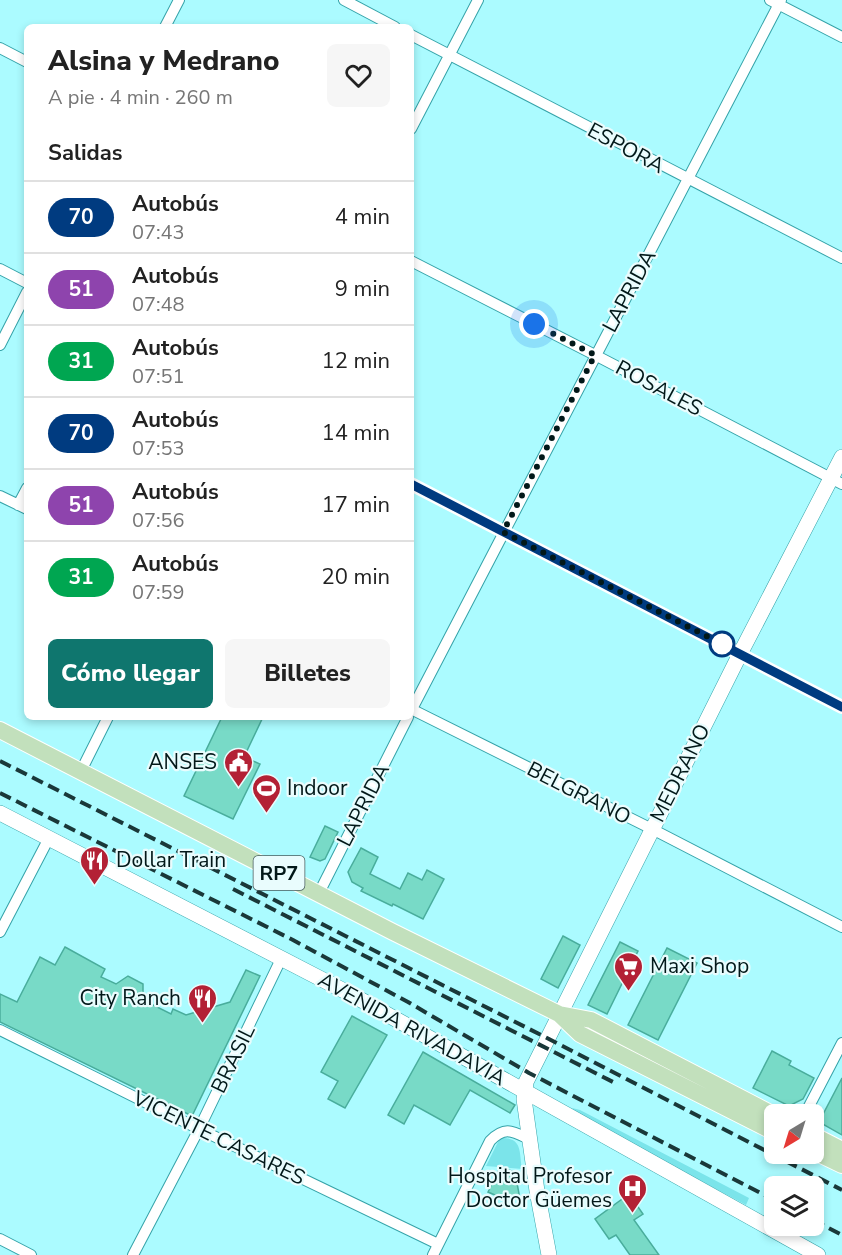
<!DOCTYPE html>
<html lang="es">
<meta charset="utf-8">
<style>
:root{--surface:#fff;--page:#f6f6f6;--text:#222;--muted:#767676;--line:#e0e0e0;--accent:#0f766e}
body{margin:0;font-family:"Nunito Sans",sans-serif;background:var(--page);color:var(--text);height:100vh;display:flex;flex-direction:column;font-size:22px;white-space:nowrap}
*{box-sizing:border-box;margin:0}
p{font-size:20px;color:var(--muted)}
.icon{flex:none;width:33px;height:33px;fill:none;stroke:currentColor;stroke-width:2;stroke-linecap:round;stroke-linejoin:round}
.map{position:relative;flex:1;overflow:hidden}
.side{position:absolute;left:24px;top:24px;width:390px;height:696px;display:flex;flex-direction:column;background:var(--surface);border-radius:9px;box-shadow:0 3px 9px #0003}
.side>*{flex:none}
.badge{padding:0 12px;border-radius:20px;font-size:21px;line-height:39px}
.needle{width:39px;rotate:218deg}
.buttons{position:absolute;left:764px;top:1104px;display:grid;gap:12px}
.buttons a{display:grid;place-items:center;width:60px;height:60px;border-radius:9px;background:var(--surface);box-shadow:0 3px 9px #0003;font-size:30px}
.you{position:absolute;width:30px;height:30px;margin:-15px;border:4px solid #fff;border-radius:50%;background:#1a73e8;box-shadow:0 0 0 9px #1a73e833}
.map>.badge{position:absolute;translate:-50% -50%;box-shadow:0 0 0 3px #fff}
h2{padding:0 24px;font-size:22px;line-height:54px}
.round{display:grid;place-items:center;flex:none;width:63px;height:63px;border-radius:9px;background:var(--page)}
.head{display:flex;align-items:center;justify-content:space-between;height:102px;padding:0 24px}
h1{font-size:28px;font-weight:800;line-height:45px}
.primary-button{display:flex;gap:12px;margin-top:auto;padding:12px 24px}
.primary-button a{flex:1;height:69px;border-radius:9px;background:var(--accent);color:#fff;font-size:24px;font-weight:800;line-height:69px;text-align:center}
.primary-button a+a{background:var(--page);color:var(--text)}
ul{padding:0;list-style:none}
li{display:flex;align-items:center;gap:18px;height:72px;padding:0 24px;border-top:2px solid var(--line)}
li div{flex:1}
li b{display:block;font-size:22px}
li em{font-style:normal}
li .badge{min-width:66px;font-weight:700;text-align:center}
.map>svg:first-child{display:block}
.green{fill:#7be4ea}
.building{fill:#78dac7;stroke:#49ad9c;stroke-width:1.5}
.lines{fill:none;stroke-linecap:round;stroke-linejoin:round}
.street-casing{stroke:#35a3a9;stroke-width:12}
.secondary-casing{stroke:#35a3a9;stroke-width:16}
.primary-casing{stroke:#fff;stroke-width:18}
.street{stroke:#fff;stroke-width:10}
.secondary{stroke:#fff;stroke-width:15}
.primary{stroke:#c2e0bc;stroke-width:16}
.rail{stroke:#1a3839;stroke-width:4;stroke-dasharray:12 6;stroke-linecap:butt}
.line-casing{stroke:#fff;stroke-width:14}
.line{stroke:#003b80;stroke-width:9}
.walk{stroke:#021819;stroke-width:6;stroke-dasharray:0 10.8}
.stop-dot{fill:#fff;stroke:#003b80;stroke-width:3}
.labels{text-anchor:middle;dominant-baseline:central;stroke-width:4.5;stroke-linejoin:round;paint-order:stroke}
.shield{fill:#e9fcfd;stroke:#475c5d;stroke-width:1.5}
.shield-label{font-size:20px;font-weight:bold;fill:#021819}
.street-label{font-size:21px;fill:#021819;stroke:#e9fcfd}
.poi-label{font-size:21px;fill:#021819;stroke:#e9fcfd;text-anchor:end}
</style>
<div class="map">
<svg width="842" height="1255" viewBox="0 0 842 1255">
<rect width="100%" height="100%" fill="#abfbff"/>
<!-- green -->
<path class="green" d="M572 1108 580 1110 749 1198 746 1205 579 1116Z
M502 1138C523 1138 519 1153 522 1169L486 1166 498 1142Z"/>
<!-- building -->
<path class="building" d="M222 717H263L244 757 260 764 233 819 184 796Z
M325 826 338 832 325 859 320 861 310 857Z
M361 848 378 857 370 874 400 889 408 873 422 880 427 870 444 879 423 919 393 904 392 906 361 891 363 888 352 882 348 872Z
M563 936 580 945 558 988 541 979Z
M620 942 638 951 607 1014 588 1005Z
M65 947 105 969 101 977 116 984 128 976 143 984V1000L171 1014 173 1009 186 1015 230 1002 246 970 260 976 192 1116 0 1022V994L17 1002 40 957 55 965Z
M667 948 697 963 658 1040 628 1025Z
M352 1016 387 1035 345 1108 328 1099 338 1081 321 1072Z
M772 1051 791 1061 789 1065 814 1078 803 1099 789 1106 753 1088Z
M423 1052 515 1105 510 1113 470 1090 450 1125 414 1105 404 1124 388 1115Z
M842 1078V1135L819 1122Z
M500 1167 515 1172 520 1199H504L488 1192Z
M629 1194 643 1214 634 1220 659 1255H630L616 1235 609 1239 595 1219Z"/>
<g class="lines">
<defs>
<path id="street" d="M344 0 395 27
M770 0 842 37
M165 27 179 0
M411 35 842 258
M0 48 27 62
M411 129 478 0
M411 261 595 355 842 484
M0 269 27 283
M0 345 27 292
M411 484 842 707
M0 496 27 509
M18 505 27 488
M411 709 652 829 842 927
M411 711 781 0
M81 771 108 717
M319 893 408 717
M0 932 49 838
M0 1030 199 1129 438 1244
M805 1114 842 1043
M0 1239 31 1255
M133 1255 199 1129 282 957
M433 1255 490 1141C505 1126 512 1131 529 1139"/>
<path id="secondary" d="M0 813 356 997 818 1255
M549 1255 537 1191 524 1099 526 1082 740 654 842 457"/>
<path id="primary" d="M0 730 393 932 559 1014 580 1034 774 1132
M559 1014 591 1020 774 1115
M813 1135 842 1150
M813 1151 842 1165"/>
</defs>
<!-- street casing -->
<use href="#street" class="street-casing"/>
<!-- secondary casing -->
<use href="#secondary" class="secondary-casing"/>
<!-- primary casing -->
<use href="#primary" class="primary-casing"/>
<!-- street -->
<use href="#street" class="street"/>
<!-- secondary -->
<use href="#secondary" class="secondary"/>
<!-- primary -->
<use href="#primary" class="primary"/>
<!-- rail -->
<path class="rail" d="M0 761 547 1038 842 1190
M0 793 293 940 408 1002 529 1073 774 1200
M233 889 613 1082
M813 1220 842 1235"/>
</g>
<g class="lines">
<defs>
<path id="line" d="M411 484 842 707"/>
</defs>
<!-- line casing -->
<use href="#line" class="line-casing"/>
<!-- line -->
<use href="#line" class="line"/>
<!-- walk -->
<path class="walk" d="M534 324 595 355 503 532 722 644"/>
</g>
<!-- icons -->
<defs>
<symbol id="civic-pin" viewBox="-11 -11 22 30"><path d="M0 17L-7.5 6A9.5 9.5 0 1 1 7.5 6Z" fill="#b32135" stroke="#e9fcfd"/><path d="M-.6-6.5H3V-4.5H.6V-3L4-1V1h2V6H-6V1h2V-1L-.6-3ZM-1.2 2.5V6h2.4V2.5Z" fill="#fff"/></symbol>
<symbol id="stadium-pin" viewBox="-11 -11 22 30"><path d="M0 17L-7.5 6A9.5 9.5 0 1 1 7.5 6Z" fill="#b32135" stroke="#e9fcfd"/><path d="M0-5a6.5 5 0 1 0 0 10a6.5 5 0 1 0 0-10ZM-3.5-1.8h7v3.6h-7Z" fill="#fff"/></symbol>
<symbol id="restaurant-pin" viewBox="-11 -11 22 30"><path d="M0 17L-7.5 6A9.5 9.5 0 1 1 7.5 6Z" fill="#b32135" stroke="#e9fcfd"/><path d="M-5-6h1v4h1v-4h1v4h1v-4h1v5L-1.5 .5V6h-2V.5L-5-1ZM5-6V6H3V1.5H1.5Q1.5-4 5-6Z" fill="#fff"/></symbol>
<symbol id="supermarket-pin" viewBox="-11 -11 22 30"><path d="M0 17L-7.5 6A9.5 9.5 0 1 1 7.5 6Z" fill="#b32135" stroke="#e9fcfd"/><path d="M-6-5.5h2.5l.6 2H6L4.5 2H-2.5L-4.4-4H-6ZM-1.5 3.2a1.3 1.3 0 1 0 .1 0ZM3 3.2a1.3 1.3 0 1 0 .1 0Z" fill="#fff"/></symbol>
<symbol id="hospital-pin" viewBox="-11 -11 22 30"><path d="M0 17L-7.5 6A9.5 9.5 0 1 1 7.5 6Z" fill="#b32135" stroke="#e9fcfd"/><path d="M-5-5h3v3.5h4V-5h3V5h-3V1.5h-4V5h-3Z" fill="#fff"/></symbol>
</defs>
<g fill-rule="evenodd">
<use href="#civic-pin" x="222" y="746" width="33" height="45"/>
<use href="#stadium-pin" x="250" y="772" width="33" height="45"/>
<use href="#restaurant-pin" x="78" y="844" width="33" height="45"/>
<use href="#supermarket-pin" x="612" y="950" width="33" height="45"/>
<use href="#restaurant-pin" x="186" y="982" width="33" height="45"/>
<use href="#hospital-pin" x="616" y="1172" width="33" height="45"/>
</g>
<!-- markers -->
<circle class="stop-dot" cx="722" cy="644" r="12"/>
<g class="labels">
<!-- shield labels -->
<rect class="shield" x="253.5" y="856" width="51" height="34" rx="4.5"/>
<g class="shield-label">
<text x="279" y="873">RP7</text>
</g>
<!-- street labels -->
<g class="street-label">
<text transform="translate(626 148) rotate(28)">ESPORA</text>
<text transform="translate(629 291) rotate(-62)">LAPRIDA</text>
<text transform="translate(659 388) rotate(28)">ROSALES</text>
<text transform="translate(680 773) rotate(-63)">MEDRANO</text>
<text transform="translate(579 793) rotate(27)">BELGRANO</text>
<text transform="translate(363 805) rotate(-63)">LAPRIDA</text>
<text transform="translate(412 1029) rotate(29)">AVENIDA RIVADAVIA</text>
<text transform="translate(233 1059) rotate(-64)">BRASIL</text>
<text transform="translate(219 1138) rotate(26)">VICENTE CASARES</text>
</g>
<!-- poi labels -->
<g class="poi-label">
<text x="217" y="762">ANSES</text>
<text x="287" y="788" text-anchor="start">Indoor</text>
<text x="116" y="860" text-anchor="start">Dollar Train</text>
<text x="650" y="966" text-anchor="start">Maxi Shop</text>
<text x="181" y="998">City Ranch</text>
<text x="612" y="1176">Hospital Profesor<tspan x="612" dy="24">Doctor Güemes</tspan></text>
</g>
</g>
</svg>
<div class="buttons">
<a><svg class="needle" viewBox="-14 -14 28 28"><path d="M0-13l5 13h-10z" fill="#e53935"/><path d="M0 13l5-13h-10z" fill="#767676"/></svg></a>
<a><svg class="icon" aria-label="layers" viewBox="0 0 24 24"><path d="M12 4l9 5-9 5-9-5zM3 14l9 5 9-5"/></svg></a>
</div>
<div class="you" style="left:534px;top:324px"></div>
<section class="side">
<div class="head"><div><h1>Alsina y Medrano</h1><p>A pie · 4 min · 260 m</p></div><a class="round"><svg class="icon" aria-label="heart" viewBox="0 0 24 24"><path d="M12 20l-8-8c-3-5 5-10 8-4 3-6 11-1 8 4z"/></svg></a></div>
<h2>Salidas</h2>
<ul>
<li><span class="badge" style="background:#003b80;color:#fff">70</span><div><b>Autobús</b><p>07:43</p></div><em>4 min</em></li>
<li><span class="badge" style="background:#8e44ad;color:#fff">51</span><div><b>Autobús</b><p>07:48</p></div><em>9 min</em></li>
<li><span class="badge" style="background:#00a651;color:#fff">31</span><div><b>Autobús</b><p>07:51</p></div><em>12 min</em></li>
<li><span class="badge" style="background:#003b80;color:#fff">70</span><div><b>Autobús</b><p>07:53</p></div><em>14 min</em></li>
<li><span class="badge" style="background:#8e44ad;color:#fff">51</span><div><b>Autobús</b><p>07:56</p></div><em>17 min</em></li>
<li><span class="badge" style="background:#00a651;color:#fff">31</span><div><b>Autobús</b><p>07:59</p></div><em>20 min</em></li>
</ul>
<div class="primary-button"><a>Cómo llegar</a><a>Billetes</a></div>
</section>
</div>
